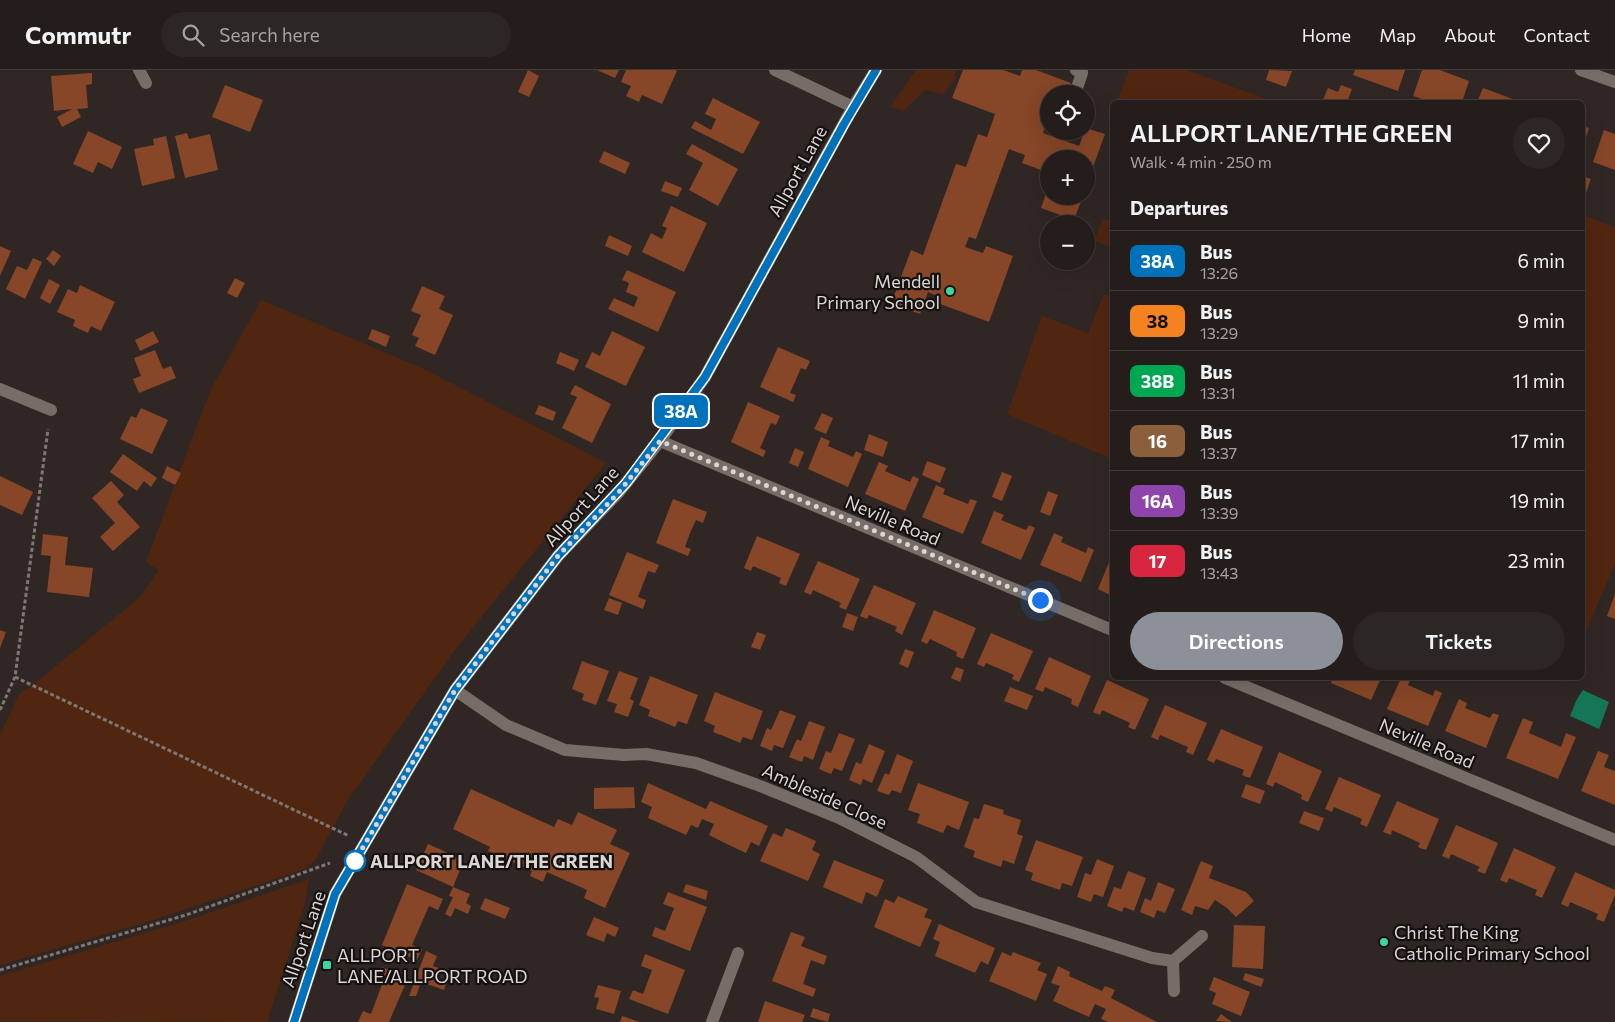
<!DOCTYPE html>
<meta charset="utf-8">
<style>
:root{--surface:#241d1b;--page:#2c2624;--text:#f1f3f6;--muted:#a3a2a3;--line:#413b3a;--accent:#8c9099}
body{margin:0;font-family:Commissioner,sans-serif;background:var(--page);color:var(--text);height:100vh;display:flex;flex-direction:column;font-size:19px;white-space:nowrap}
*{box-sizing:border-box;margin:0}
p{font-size:16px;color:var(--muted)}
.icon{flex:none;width:28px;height:28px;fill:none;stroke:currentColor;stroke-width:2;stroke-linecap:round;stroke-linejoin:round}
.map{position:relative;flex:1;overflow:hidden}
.side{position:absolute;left:1110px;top:30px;width:475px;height:580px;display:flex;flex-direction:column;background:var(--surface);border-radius:8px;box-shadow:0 5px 20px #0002,0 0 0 1px var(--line)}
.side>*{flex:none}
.badge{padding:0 10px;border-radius:8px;font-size:18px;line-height:32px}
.controls{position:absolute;left:1040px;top:15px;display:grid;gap:10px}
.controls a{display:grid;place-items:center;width:55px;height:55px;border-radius:50%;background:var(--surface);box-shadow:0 5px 20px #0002,0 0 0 1px var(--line);font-size:25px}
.you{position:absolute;width:25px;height:25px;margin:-12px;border:4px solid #fff;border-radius:50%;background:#1a73e8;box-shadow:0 0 0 8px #1a73e833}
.map>.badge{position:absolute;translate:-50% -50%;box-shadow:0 0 0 2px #fff}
h2{padding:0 20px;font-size:19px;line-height:45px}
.round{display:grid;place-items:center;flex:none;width:52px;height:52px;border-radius:26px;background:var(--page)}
.overview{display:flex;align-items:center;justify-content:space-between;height:85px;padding:0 20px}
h1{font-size:24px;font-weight:600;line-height:38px}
.action{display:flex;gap:10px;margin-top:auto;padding:10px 20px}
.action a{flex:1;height:58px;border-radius:30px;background:var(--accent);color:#fff;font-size:20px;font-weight:600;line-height:58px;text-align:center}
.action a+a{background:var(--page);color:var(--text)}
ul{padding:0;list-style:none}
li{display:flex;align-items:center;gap:15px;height:60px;padding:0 20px;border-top:1px solid var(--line)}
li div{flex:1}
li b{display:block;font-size:19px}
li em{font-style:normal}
li .badge{min-width:55px;font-weight:700;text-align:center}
header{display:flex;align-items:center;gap:30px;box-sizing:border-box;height:70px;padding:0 25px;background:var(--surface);border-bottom:1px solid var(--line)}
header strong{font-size:24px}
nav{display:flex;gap:28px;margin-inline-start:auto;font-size:18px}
.search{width:350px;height:45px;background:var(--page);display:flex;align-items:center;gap:12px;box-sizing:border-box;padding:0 18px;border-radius:28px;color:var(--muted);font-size:19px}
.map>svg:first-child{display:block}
.green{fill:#512611}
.water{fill:#157657}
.building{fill:#864627}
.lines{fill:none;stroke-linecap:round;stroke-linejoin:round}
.path{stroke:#7e7774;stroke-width:3;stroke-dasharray:4 2.5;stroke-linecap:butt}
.minor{stroke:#766c68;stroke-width:12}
.line-casing{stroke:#fff;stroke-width:11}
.line{stroke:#0072bc;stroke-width:8}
.walk{stroke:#dbd6d3;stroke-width:5;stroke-dasharray:0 9}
.poi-dot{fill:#40d4a1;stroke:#151110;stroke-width:2}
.stop-dot{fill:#fff;stroke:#0072bc;stroke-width:2.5}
.labels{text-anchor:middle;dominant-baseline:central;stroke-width:4.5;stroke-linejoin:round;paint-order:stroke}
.street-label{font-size:18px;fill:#dbd6d3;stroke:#151110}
.poi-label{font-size:18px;fill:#dbd6d3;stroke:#151110;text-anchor:start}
.stop-label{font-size:18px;font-weight:bold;fill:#dbd6d3;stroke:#151110;text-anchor:start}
</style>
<header>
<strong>Commutr</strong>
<div class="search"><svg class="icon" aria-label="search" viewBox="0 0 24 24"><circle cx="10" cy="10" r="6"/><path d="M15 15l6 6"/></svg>Search here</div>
<nav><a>Home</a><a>Map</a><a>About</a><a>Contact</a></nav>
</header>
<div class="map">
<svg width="1615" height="952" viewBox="0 0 1615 952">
<rect width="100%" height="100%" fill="#302724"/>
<!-- green -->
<path class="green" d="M916 0H955V9L944 24 925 20 903 41 890 37Z
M1129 0H1186L1275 32H1117Z
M1583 145 1615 157V494L1583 568Z
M1103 149 1112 152V178L1094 170Z
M1104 224 1112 227V389L1007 344 1042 246 1088 263Z
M261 230 426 300 606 393 454 581 347 731 316 789 305 799 150 851 0 895V665L19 624 38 611 139 528 159 500 146 492 210 321Z
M309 809 305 834 267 952 0 951V906L185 851Z"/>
<!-- water -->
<path class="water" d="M1583 620 1609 632 1599 659 1570 646 1577 629Z"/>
<!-- building -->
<path class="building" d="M528 0 539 6 529 27 518 22Z
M597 0H619L615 8Z
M626 0H675L677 1 662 34 642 25 639 32 626 26 631 16 621 12Z
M963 0H1003L1020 6 1022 0H1036L1071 13 1068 24H1049L1040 52 1046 54 1043 63 1079 76 1086 58 1105 64 1086 116V89H1049V103L1022 93 1025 85 1009 79 976 169 969 167 965 177 983 183 986 176 1013 186 989 252 935 232 937 226 928 222 920 244 891 234 911 180 923 185 956 94 966 97 978 64 987 67 995 44 952 28Z
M1269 0 1292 1 1286 17 1266 10Z
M1355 0H1405L1398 21 1353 5Z
M1422 0H1440L1469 11 1462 32H1431L1413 26Z
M92 3V14L86 15 88 38 77 39 81 47 62 57 57 47 72 39 54 41 51 6Z
M225 15 263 30 250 62 212 47Z
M1341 15 1352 19 1347 32H1322L1328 18 1338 22Z
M1483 18 1521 32H1477Z
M713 28 760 52 743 84 691 58 695 51 711 60 716 49 705 44Z
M1582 56 1589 58 1583 76H1582Z
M1604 60 1615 64V100L1593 92Z
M88 61 122 77 112 99 98 92 93 103 73 94Z
M187 63 189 69 210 64 218 100 185 108 175 66Z
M166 66 175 108 142 116 134 79 154 75 153 69Z
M692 74 738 99 718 136 689 120 703 93 686 84Z
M604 81 630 93 625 104 599 92Z
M1582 106 1591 109 1585 126 1582 125Z
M665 111 682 118 678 127 661 121Z
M1048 118 1049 126H1083L1074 150 1041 138Z
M671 136 707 153 684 202 642 182 651 163 662 169 667 158 662 156Z
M609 165 632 176 628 186 605 176Z
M0 176 11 181 0 206Z
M53 180 61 186 54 196 46 189Z
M33 188 42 192 25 229 6 219 17 196 27 200Z
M627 200 676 222 658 262 608 239 614 228 634 237 638 227 626 222 629 213 622 210Z
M235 208 245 213 237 228 227 223Z
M49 209 60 215 50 234 40 228Z
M80 215 115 232 101 261 91 256 88 263 73 256 75 250 57 242 68 219 77 223Z
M422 216 445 226 439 239 453 245 435 285 415 276 419 268 412 265 421 245 411 241Z
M372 259 390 266 386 277 368 269Z
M153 261 159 272 140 281 135 270Z
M612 261 645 277 626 316 585 297 592 282 600 286Z
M778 277 810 291 806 300 801 298 790 323 796 325 793 332 760 317Z
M155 280 163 299 171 296 176 308 139 323 133 309 141 306 134 288Z
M560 282 579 290 574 301 556 293Z
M575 315 611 334 592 373 562 358 577 327 570 324Z
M748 332 780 346 776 355 771 353 760 378 766 381 763 387 731 372Z
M539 335 556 342 553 351 535 344Z
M141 338 168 350 152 384 120 369 131 346 136 348Z
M822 343 833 348 826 364 814 359Z
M869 364 888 372 883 387 864 380Z
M821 367 830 371 828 376 853 387 856 381 862 384 848 417 808 399Z
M795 378 804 382 798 397 789 393Z
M123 384 157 408 151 417 144 411 137 421 110 402Z
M927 391 946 398 940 413 922 405Z
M879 392 888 396 885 401 910 412 913 406 919 409 905 441 865 424Z
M167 396 181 403 175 415 162 408Z
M1002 402 1012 406 1002 431 992 427Z
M0 406 33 422 22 445 0 435Z
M111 411 124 425 117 432 140 457 113 481 100 467 115 453 92 428Z
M936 415 945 419 943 424 968 434 970 429 977 431 963 464 922 447Z
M1048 421 1058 425 1050 446 1040 442Z
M673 429 707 442 703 453 696 450 690 463 685 477 691 479 688 486 656 473Z
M994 441 1004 445 1001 450 1026 460 1029 455 1035 458 1021 490 981 473Z
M1054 463 1063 467 1061 472 1086 483 1088 477 1094 480 1081 512 1040 495Z
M43 464 68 467 65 495 93 498 89 527 47 522 51 486 41 485Z
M757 466 800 484 786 516 779 513 781 508 753 496 751 501 744 498Z
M627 482 659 495 655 503 648 501 638 527 646 530 643 539 609 525Z
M1112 485V526L1098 519Z
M818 491 860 509 846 540 839 537 841 533 813 520 811 525 804 522Z
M874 515 916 533 902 565 895 561 897 557 869 545 867 549 860 546Z
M1615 524V549L1607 546Z
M609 528 622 533 618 545 604 540Z
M934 540 976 558 963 589 956 586 957 582 930 569 927 574 921 571Z
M847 543 858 547 853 561 842 557Z
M0 560 6 562 0 578Z
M757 562 766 565 760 580 751 577Z
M991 563 1033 581 1019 612 1012 609 1014 605 986 593 984 597 977 594Z
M905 579 914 582 908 598 899 594Z
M1049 587 1091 606 1078 637 1071 634 1072 629 1045 617 1043 622 1035 619Z
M582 591 609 601 596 635 582 630 584 624 572 619Z
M956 597 964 600 960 612 951 608Z
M619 601 638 608 630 629 634 631 628 647 614 642 617 634 607 631Z
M650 606 698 625 687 654 678 651 675 657 661 651 648 646 650 640 639 635Z
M1333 608H1381L1371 630 1331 613Z
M1401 608 1410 610 1408 615 1433 626 1435 620 1442 623 1428 656 1387 639Z
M1107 610 1149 629 1135 660 1128 657 1130 653 1115 646 1102 640 1100 645 1093 642Z
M1010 617 1033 626 1027 640 1004 631Z
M715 622 763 641 752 670 743 667 740 673 726 667 713 662 715 656 704 651Z
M1459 629 1467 633 1465 638 1490 648 1493 643 1499 645 1486 678 1445 661Z
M1165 635 1207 653 1193 685 1186 682 1188 677 1160 665 1158 670 1151 667Z
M780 640 796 646 783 678 774 675 772 681 760 676 767 658 771 660Z
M1523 648 1533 652 1529 663 1561 677 1566 663 1576 667 1558 709 1506 688Z
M809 651 825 657 813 690 804 686 802 692 789 687 797 669 801 671Z
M1221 659 1263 677 1250 708 1242 705 1244 700 1216 689 1214 693 1207 690Z
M839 663 855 669 842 701 834 698 831 704 819 699 826 681 831 683Z
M869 674 885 681 872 713 863 709 861 715 849 710 856 692 861 694Z
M1598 681 1609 685 1604 697 1615 701V735L1581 721Z
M1279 682 1322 701 1308 732 1301 729 1302 725 1275 712 1273 717 1266 714Z
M897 684 913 691 901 723 892 720 889 725 877 721 885 703 889 705Z
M1339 707 1381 725 1367 757 1360 754 1362 749 1334 737 1332 742 1325 739Z
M648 713 706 739 710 731 768 756 759 776 751 772 746 783 727 774 709 765 714 754 702 749 698 758 691 755 686 765 648 748 652 737 641 732Z
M918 713 969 732 959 760 947 755 943 763 917 753 920 744 908 740Z
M1246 714 1265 721 1260 734 1241 727Z
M634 717 635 738 594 739V718Z
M471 719 554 757 558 749 572 755 578 742 617 760 610 774 630 783 605 838 584 828 587 820 547 802 543 812 530 806 532 801 488 781 490 777 453 759Z
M1397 731 1439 749 1426 780 1418 777 1420 773 1405 766 1392 760 1391 765 1383 762Z
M984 734 1004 740 1003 744 1021 750 1017 764 1023 766 1014 794 1003 790 1001 797 973 787 975 781 964 777 974 748 979 749Z
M1304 741 1324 748 1319 761 1299 753Z
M1456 755 1498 773 1485 804 1477 801 1480 797 1451 784 1449 789 1442 786Z
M786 758 816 771 812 780 820 784 808 811 760 791 773 763 782 767Z
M1036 770 1083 787 1072 816 1062 813 1060 820 1031 810 1033 803 1025 800Z
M428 774 464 790 453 817 416 800Z
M1514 778 1556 797 1542 828 1535 825 1537 820 1509 808 1507 813 1500 810Z
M1097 789 1114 796 1103 827 1094 824 1091 832 1077 827 1085 803 1091 805Z
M834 790 884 810 877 827 866 822 862 834 823 817Z
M1201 791 1213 796 1209 808 1246 822 1254 831 1236 847 1227 838 1215 830 1208 840 1195 836 1192 845 1181 840Z
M1128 801 1146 808 1134 841 1124 837 1122 842 1107 836 1114 817 1121 819Z
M1575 802 1615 820V825L1604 852 1596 849 1598 844 1570 832 1568 837 1561 834Z
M1158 812 1175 819 1165 843 1157 840 1154 848 1140 842 1145 828 1151 831Z
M407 814 443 829 438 840 429 836 412 875 422 879 417 890 382 875Z
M686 814 708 821 706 830 683 822Z
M453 817 470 824 466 833 471 836 468 844 455 838 451 847 445 844 453 827 449 826Z
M668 822 707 837 690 881 652 866 655 857 665 861 674 838 663 834Z
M898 826 928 839 924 847 932 850 920 877 874 857 885 829 894 833Z
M485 828 510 838 505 849 480 839Z
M594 847 619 858 615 867 607 863 604 872 586 865Z
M939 854 995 878 988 895 981 891 975 903 935 886 940 872 933 869Z
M1234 855 1265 856 1263 899 1232 897Z
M791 862 805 867 801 876 827 886 824 895 811 890 803 914 816 919 813 927 772 911Z
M426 881 437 886 433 896 441 899 436 911 446 914 444 920 421 912 416 926H409Z
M1002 882 1011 886 1013 882 1041 893 1037 900 1047 904 1036 931 989 911Z
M645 884 685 900 668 944 629 929 633 920 643 924 652 900 641 896Z
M1058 896 1070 902 1069 906 1102 921 1105 916 1115 920 1111 928 1157 952H1108L1101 949 1106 939 1095 934 1089 947 1053 931 1060 916 1051 913Z
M382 897 408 908 389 952H358L363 941 371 944 383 912 376 909Z
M1245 903 1264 909 1261 917 1243 910Z
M1214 907 1250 922 1241 946 1212 934 1216 923 1209 920Z
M598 915 621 921 614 944 596 939 599 928 594 927Z
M765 931 805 945 802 952H758Z
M813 938 830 944 828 952 810 947Z
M1221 944 1232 952 1216 951Z
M622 946 640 952H620Z"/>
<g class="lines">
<!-- path -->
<path class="path" d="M15 607 349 766
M0 640 15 607 48 359
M0 900 186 845 330 793"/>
<!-- minor -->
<path class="minor" d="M139 0 146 13
M775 0 853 37
M1581 0 1615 12
M1075 24 1082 3 1076 0
M0 319 51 340
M660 371 1112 560
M1225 608 1615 770
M455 620 506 655 565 680 624 685 646 684 696 693 755 714 839 748 916 787 976 832 1152 888 1173 891 1202 866
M1173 891 1174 921
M294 952 335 824 455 620 558 486 619 422 660 371 705 307 853 37 876 0
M712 952 738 883"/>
</g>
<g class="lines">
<defs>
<path id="line" d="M294 952 335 824 455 620 558 486 626 413 705 307 844 54 876 0"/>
</defs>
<!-- line casing -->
<use href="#line" class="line-casing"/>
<!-- line -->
<use href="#line" class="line"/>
<!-- walk -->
<path class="walk" d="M355 791 352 796 455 620 558 486 619 422 660 371 1040 530"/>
</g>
<!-- markers -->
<g class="poi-dot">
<circle cx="950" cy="221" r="5"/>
<circle cx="1384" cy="872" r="5"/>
<rect x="322" y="890" width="10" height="10" rx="2.5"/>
</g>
<circle class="stop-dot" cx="355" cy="791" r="10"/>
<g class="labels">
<!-- street labels -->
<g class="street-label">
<text transform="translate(797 101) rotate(-61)">Allport Lane</text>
<text transform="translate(581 436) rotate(-48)">Allport Lane</text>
<text transform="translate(893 450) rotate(23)">Neville Road</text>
<text transform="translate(1427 673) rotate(23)">Neville Road</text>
<text transform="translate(825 726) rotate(24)">Ambleside Close</text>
<text transform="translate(303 869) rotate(-71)">Allport Lane</text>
</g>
<!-- poi labels -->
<g class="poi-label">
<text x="940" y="211" text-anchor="end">Mendell<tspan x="940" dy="21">Primary School</tspan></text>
<text x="1394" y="862">Christ The King<tspan x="1394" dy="21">Catholic Primary School</tspan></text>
<text x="337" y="885">ALLPORT<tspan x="337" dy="21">LANE/ALLPORT ROAD</tspan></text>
</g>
<!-- stop labels -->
<g class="stop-label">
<text x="370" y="791">ALLPORT LANE/THE GREEN</text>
</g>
</g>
</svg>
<div class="controls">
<a><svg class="icon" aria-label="locate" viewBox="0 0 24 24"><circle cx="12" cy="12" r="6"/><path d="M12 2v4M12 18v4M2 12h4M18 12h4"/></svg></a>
<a>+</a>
<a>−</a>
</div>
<div class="you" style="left:1040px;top:530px"></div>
<b class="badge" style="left:681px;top:341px;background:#0072bc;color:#fff">38A</b>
<section class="side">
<div class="overview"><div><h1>ALLPORT LANE/THE GREEN</h1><p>Walk · 4 min · 250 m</p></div><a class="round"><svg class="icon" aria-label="heart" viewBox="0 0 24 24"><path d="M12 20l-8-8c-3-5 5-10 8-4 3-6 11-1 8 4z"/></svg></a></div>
<h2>Departures</h2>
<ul>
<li><span class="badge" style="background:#0072bc;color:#fff">38A</span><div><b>Bus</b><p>13:26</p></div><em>6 min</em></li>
<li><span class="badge" style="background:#f58220;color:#111">38</span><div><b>Bus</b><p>13:29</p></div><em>9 min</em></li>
<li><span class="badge" style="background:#00a651;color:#fff">38B</span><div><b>Bus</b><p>13:31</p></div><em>11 min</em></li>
<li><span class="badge" style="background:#8b5e3c;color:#fff">16</span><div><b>Bus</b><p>13:37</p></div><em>17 min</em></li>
<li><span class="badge" style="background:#8e44ad;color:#fff">16A</span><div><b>Bus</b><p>13:39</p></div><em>19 min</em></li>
<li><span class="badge" style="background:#d7263d;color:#fff">17</span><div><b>Bus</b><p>13:43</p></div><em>23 min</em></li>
</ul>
<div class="action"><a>Directions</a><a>Tickets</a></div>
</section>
</div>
